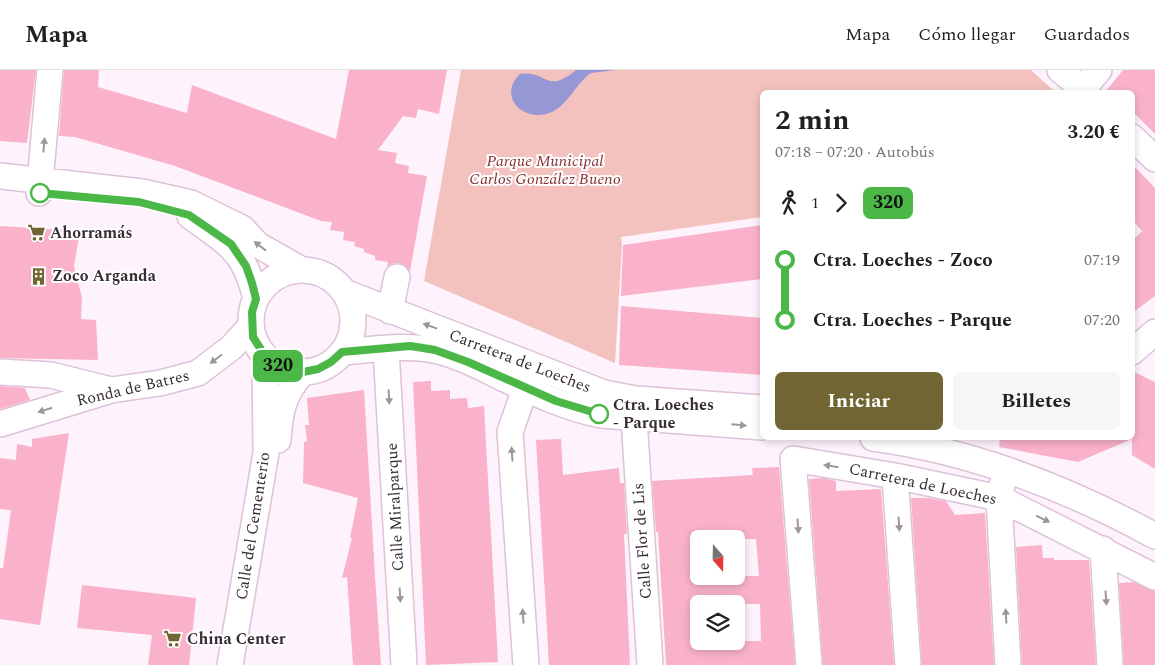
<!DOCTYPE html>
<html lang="es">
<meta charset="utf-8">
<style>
:root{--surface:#fff;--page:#f6f6f6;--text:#202124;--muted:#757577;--line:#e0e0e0;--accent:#716633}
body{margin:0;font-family:Spectral,serif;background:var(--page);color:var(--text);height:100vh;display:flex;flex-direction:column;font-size:19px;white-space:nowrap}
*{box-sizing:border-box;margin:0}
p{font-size:16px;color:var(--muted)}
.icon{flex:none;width:28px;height:28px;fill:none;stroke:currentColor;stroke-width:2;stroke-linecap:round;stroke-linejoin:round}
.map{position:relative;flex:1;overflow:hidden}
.sheet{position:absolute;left:760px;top:20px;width:375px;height:350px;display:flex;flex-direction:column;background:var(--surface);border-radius:8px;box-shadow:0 2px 8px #0003}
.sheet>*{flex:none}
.badge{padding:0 10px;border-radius:8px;font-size:18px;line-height:32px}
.needle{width:32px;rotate:160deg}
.fabs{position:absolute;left:690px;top:460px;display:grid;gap:10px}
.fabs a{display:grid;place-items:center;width:55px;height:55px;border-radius:8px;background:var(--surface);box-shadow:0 2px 8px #0003;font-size:25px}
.map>.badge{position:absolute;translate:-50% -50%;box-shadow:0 0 0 2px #fff}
.legs{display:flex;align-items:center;gap:8px;height:55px;padding:0 15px;font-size:16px}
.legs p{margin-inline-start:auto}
.head{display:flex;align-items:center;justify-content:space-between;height:85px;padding:0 15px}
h1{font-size:28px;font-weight:700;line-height:38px}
.cta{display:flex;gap:10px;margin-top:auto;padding:10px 15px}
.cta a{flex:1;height:58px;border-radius:8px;background:var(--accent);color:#fff;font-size:20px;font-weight:700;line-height:58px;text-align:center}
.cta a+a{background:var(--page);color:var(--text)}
ul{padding:0 15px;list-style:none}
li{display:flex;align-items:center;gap:18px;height:60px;font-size:19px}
li i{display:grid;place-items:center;width:8px;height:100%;margin:0 6px;background:currentColor}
li i::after{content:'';width:12px;height:12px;margin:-6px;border:4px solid;border-radius:50%;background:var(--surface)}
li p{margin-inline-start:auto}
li:first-child i{background:linear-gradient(#0000 50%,currentColor 0)}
li:last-child i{background:linear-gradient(currentColor 50%,#0000 0)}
header{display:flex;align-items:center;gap:30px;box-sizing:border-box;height:70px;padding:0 25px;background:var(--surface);border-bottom:1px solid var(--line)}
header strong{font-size:24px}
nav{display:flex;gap:28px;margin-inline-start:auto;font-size:18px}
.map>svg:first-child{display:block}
.green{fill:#f3c2bf}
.water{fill:#9698d5}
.building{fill:#f9b2ca;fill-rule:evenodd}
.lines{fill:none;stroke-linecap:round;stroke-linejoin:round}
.minor-casing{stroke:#ddc2d8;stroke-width:28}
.minor{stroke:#fff;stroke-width:25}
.oneway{fill:#9c969a}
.line-1-casing{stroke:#fff;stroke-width:11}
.line-1{stroke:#4ab747;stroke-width:8}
.stop-1-dot{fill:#fff;stroke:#4ab747;stroke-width:2.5}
.labels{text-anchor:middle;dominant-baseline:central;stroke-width:4;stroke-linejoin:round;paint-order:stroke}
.park-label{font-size:16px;font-style:italic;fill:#863032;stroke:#fff}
.poi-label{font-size:16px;font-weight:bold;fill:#382d36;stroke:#fff;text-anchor:start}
.street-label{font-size:16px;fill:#382d36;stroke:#fff}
.stop-label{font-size:16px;font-weight:bold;fill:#382d36;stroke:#fff;text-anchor:start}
</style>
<header>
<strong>Mapa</strong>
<nav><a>Mapa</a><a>Cómo llegar</a><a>Guardados</a></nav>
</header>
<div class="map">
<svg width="1155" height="595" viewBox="0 0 1155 595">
<rect width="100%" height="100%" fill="#fef3fc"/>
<!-- green -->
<path class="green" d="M461 0H1031L1055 22H762V147L621 167 622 175 615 293 424 211Z"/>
<!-- water -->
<path class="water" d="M576 0H616L591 3C576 13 569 34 552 42 525 54 496 27 520 4 547 0 546 25 576 0Z"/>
<!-- building -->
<path class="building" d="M0 0H36L27 73 0 71Z
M64 0H99L98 17 187 43 192 15 336 69 349 0H447L439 44 418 39 416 48 403 46 378 80 397 83 395 93 409 96 408 103 427 106 410 201 400 193H393L387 197 388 192 375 190V186L364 182V179L354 176 355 172 343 170 344 162 330 160 332 152 321 151 175 96 75 67 59 66Z
M1123 0H1155V64L1132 41V22H1105Z
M1132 94 1155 118V226L1132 243V171L1142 161 1132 150Z
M762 155V209L621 226 623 175Z
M0 156 80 161 74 196 82 228 81 249 96 250 98 290 0 288Z
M621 236 762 248V305L619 295Z
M1132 301 1155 312V399L1132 385V369L1078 392 999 377 1000 368H1132Z
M431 311V321L450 320V329L467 328 468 338 484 336 498 592 426 595 413 312Z
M0 316 25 318 30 330 0 339Z
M364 320 375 506 381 595H353L347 507 342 508 352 468H350L358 428 303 413 304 372 307 371 305 355H309L307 328Z
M69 363 40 555 0 549V498H3L11 440 0 439V388L16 390 17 374 32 377V369Z
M561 369 563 405 619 398 620 413H624L627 464H624L630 595H549L536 370Z
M779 397 795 595H666L658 462H656L652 411 753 405 752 398ZM699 469H756L759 506H699ZM699 534H760L761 571H699Z
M823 408 836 411V421L881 419 894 595H823L809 409Z
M911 428H928L946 431 955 445 985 443 994 595H922Z
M1042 475 1043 488H1054V490H1089L1096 595H1022L1016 477Z
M1134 512 1155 521V595H1124L1119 513Z
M82 515 196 528 189 595H148L152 565 77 558Z"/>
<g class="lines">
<defs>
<path id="minor" d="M1060 0 1087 22
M1083 19 1099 0
M1132 67 1155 89
M0 106 142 122 191 133 242 158 258 175 302 200
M39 123 50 0
M190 146C229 175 244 179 256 229
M251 251a51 51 0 1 1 102 0a51 51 0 1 1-102 0Z
M344 222 604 323 636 329 762 338
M390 241 397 207
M386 279 404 595
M342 282C372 280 404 274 434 280 458 285 482 298 505 309 536 324 567 338 601 345L762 357
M1132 282 1155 262
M0 302 51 305 111 320
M525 319 510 362 526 595
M634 348 650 595
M0 354 111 320 160 313 198 303 232 277 251 256
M873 368C971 381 1069 419 1155 466
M278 370C280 341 283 324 303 302
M895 406 908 595
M1002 415 999 428 1008 595
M1103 479 1110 595
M230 595 266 383 265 286
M809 595 793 389 895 406 999 428 1155 507"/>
</defs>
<!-- minor casing -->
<use href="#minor" class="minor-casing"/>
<!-- minor -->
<use href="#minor" class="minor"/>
</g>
<!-- one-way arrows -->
<defs><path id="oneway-solid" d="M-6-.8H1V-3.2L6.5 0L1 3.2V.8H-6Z" transform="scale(1.25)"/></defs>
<g class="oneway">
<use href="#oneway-solid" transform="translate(44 75) rotate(-85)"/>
<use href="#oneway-solid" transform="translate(260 176) rotate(-142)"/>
<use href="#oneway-solid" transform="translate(430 256) rotate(-160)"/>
<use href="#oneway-solid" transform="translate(216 289) rotate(143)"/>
<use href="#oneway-solid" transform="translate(389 327) rotate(87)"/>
<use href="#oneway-solid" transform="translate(45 340) rotate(163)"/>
<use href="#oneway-solid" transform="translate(739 355) rotate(5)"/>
<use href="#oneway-solid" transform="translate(512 384) rotate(-94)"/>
<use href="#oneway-solid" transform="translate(831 396) rotate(-171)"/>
<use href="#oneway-solid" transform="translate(1043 449) rotate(26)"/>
<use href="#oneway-solid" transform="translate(899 454) rotate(86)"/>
<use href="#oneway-solid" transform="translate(798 456) rotate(86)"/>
<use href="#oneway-solid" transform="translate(400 525) rotate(87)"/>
<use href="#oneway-solid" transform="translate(1106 528) rotate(86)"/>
<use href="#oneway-solid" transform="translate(523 546) rotate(-94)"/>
<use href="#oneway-solid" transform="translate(1006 546) rotate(-93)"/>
</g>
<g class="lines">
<defs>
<path id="line-1" d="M40 123 139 132 189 145 231 174 246 196 252 213 256 229 252 242 253 267 265 286 276 295 289 300 303 302 318 299 331 292 342 282 410 276 423 278 435 280 468 292 556 331 599 344"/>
</defs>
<!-- line-1 casing -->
<use href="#line-1" class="line-1-casing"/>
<!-- line-1 -->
<use href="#line-1" class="line-1"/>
</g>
<!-- icons -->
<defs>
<symbol id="supermarket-bare" viewBox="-9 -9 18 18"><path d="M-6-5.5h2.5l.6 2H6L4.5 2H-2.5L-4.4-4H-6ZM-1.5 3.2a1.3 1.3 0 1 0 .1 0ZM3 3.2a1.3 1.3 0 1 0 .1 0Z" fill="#716633" stroke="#fff" stroke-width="2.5" paint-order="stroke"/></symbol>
<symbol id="building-bare" viewBox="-9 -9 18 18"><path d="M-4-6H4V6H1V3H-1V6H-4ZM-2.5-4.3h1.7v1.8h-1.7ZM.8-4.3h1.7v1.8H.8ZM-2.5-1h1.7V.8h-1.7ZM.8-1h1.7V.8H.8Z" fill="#716633" stroke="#fff" stroke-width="2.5" paint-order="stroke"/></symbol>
</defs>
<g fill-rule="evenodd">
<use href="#supermarket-bare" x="24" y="150" width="25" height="25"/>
<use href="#building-bare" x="26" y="194" width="25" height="25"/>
<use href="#supermarket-bare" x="160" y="556" width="25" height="25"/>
</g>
<!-- markers -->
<g class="stop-1-dot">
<circle cx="40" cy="123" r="9"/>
<circle cx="599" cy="344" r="9"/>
</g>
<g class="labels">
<!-- park labels -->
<g class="park-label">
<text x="545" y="91">Parque Municipal<tspan x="545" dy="18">Carlos González Bueno</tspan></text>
</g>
<!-- poi labels -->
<g class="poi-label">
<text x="50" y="163">Ahorramás</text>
<text x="52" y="206">Zoco Arganda</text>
<text x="187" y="569">China Center</text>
</g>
<!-- street labels -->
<g class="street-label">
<text transform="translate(520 291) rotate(21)">Carretera de Loeches</text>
<text transform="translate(133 318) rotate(-13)">Ronda de Batres</text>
<text transform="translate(923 414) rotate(12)">Carretera de Loeches</text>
<text transform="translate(395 437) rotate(-93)">Calle Miralparque</text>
<text transform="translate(253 456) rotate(-81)">Calle del Cementerio</text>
<text transform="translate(642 471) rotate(-94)">Calle Flor de Lis</text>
</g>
<!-- stop labels -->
<g class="stop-label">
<text x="613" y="335">Ctra. Loeches<tspan x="613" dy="18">- Parque</tspan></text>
</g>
</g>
</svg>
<div class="fabs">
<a><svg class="needle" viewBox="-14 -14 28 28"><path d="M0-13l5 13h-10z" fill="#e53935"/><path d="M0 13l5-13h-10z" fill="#757577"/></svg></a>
<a><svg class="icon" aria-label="layers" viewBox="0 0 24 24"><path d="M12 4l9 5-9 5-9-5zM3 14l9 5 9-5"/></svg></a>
</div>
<b class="badge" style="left:278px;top:296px;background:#4ab747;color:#111">320</b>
<section class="sheet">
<div class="head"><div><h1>2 min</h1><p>07:18 – 07:20 · Autobús</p></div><b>3.20 €</b></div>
<div class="legs"><svg class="icon" aria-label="walk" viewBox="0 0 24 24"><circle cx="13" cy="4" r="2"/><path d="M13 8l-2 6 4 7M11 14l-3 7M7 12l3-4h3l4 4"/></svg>1<svg class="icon" aria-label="forward" viewBox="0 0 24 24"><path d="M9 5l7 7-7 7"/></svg><b class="badge" style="background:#4ab747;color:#111">320</b></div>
<ul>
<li><i style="color:#4ab747"></i><b>Ctra. Loeches - Zoco</b><p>07:19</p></li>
<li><i style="color:#4ab747"></i><b>Ctra. Loeches - Parque</b><p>07:20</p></li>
</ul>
<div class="cta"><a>Iniciar</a><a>Billetes</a></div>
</section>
</div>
